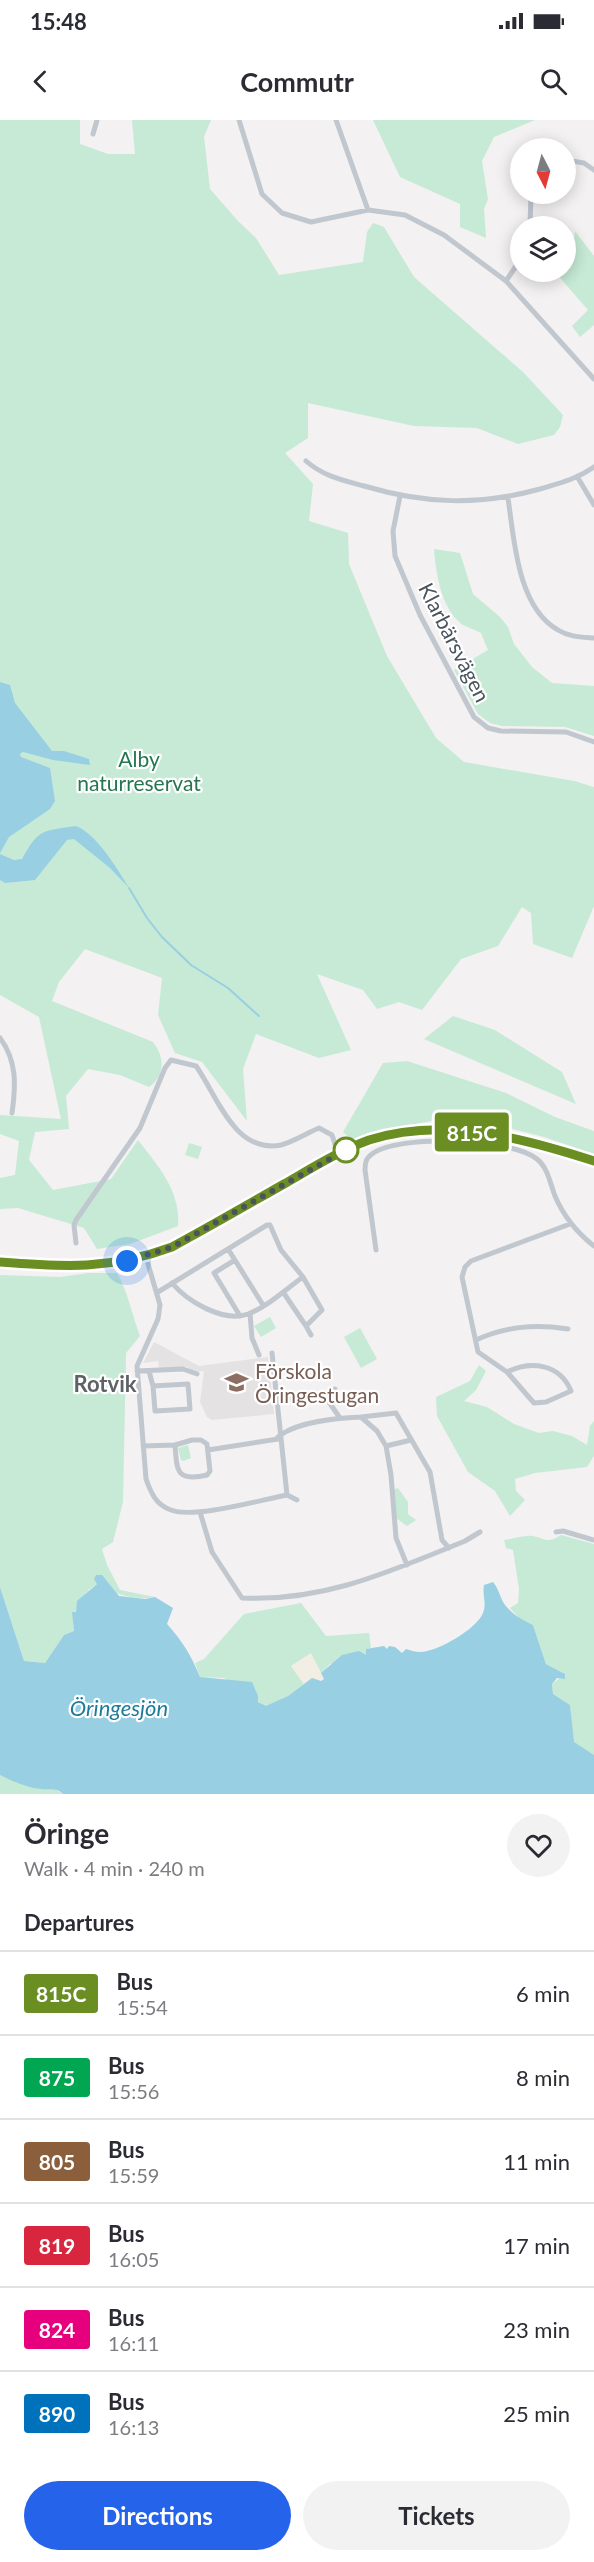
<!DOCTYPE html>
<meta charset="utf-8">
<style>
:root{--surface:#fff;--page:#f2f2f3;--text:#2b2b33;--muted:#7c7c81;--line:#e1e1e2;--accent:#2563eb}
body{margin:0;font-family:Lato,sans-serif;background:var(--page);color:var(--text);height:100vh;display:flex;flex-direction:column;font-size:22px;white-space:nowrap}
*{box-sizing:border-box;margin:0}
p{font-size:20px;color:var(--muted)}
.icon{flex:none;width:33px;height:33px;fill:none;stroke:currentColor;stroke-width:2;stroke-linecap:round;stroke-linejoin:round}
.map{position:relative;height:1674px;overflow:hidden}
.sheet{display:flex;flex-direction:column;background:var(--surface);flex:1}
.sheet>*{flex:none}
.badge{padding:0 12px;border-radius:4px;font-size:21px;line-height:39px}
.needle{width:39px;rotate:174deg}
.fabs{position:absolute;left:510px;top:18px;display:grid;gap:12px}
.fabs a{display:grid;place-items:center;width:66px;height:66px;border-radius:50%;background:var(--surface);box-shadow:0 3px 15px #0003;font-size:30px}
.you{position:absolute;width:30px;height:30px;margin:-15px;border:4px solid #fff;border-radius:50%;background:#1a73e8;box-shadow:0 0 0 9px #1a73e833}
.map>.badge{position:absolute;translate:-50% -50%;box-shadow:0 0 0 3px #fff}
h2{padding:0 24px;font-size:22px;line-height:54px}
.round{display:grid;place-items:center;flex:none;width:63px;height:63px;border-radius:32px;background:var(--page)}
.summary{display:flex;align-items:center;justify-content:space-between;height:102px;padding:0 24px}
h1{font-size:28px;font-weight:700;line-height:45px}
.action{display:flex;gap:12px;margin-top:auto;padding:12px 24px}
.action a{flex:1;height:69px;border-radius:36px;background:var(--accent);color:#fff;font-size:24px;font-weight:700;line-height:69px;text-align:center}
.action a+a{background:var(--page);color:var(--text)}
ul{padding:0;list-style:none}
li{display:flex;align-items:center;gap:18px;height:84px;padding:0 24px;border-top:2px solid var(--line)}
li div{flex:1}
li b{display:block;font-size:22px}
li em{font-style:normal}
li .badge{min-width:66px;font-weight:700;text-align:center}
.status{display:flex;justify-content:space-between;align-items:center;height:42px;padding:0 30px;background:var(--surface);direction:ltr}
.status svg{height:16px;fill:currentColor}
header{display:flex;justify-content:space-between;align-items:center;height:78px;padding:0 24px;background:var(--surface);font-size:27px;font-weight:700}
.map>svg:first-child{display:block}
.education{fill:#e4e2e2}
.green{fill:#c6ead6}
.sand{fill:#f2eee4}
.water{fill:#98cfe2}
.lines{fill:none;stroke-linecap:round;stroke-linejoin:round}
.stream{stroke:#98cfe2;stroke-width:2}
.minor{stroke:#c1c7ce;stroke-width:5}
.secondary{stroke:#c1c8d2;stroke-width:8}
.line-casing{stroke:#fff;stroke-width:14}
.line{stroke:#6b8e23;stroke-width:9}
.walk{stroke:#4b535c;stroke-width:6;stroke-dasharray:0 10.8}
.stop-dot{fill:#fff;stroke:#6b8e23;stroke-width:3}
.labels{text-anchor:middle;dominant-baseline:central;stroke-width:4.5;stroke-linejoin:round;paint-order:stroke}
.street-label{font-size:21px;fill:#4b535c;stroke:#fff}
.park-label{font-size:21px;fill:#247651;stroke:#fff}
.education-label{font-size:21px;fill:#785e54;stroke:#fff;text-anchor:start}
.neighbourhood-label{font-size:22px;font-weight:bold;fill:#5e6165;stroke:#fff}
.water-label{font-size:22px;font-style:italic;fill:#1f7b9b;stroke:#fff}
</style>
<div class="status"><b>15:48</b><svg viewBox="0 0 49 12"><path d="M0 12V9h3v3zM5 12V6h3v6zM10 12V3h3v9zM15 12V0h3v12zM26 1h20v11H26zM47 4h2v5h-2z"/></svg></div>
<header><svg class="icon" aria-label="back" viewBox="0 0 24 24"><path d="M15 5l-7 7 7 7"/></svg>Commutr<svg class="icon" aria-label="search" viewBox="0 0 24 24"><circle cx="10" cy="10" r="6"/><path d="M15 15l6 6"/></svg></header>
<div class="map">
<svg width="594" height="1674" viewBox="0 0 594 1674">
<rect width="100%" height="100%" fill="#f3f1f1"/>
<!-- education -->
<path class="education" d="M154 1222 199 1246 268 1237 274 1294 212 1300 207 1297 200 1282 204 1251 197 1252 186 1247 159 1248 158 1241 143 1243Z"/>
<!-- green -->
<path class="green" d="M0 0H80V24L108 34H135L132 0H211L204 17 210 69 238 101 256 118 279 155 363 142 367 112 373 103 384 107 414 157 523 252 563 295 560 307 554 315 518 324 477 308 414 306 308 283V318L285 333 313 364 309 401 348 413 349 444 387 536 436 618 464 642 574 661 594 667V786L572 838 533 824 531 793 522 787 498 826 461 839 422 890 399 882 377 889 363 870 317 854 351 930 319 938 256 914 243 949 247 1001 202 942 175 933 158 895 162 858 85 829 59 862 52 881 153 922C165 937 165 956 149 967L120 955 88 949 66 976 69 1009 35 1012 29 1040 53 1070 111 1059 138 1020C158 1046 181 1071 178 1106L130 1124 97 1129 84 1108 18 1088 0 1089V1058L15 1055 19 1021 0 1014V995L61 999 39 897 0 875Z
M373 0H535L494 17 482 41 488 79 484 89 486 118 460 107V84L400 57Z
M575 111 594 136V205L580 217 572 206 588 190 555 152H566V144L571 141Z
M434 429 460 433 473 474 500 497 508 507 514 524 532 547 552 563 594 566V616L565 607 502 606 490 603 478 594 454 550 488 530 481 513C476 510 468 508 463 505 441 489 436 454 434 429Z
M453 896 495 910 562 952 576 984 424 919Z
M407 941 506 973 555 997 594 1011V1034L544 1017 505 1007 431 1001 382 1011 353 1021 343 1012 383 943Z
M189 1023 202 1027 198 1039 185 1035Z
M89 1153H117C128 1172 132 1195 140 1216L126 1233 123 1382 113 1422 102 1429 107 1445 120 1470 155 1477C133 1481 116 1474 97 1464 81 1473 71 1494 74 1511L64 1515 45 1543 24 1541 0 1467V1155L60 1157Z
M270 1197 276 1208 261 1217 254 1206Z
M360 1208 377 1239 361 1248 344 1217Z
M479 1245 486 1251 476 1270 464 1281 487 1287 514 1304 539 1313 553 1311 572 1316 587 1325 590 1306 594 1301V1336L587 1347 535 1353 515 1359 516 1371 525 1380 510 1396 495 1371 468 1352 437 1296 436 1277 470 1261Z
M188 1325 191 1338 184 1341 181 1340 178 1328Z
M398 1368 408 1382V1394L416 1400 407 1406 396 1398 393 1370Z
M561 1415 594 1424V1635L573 1622 570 1585 553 1574 552 1564 565 1554 546 1544 533 1505 521 1500 510 1488 518 1483 519 1469 513 1430 506 1428 504 1420C513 1419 525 1415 533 1416 546 1419 547 1424 561 1415Z
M301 1483 326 1516 369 1513 371 1528 366 1529 367 1536 330 1544 321 1553 310 1534 291 1546 304 1564 288 1576 266 1587 224 1558 200 1557 195 1543 204 1539 244 1494Z
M0 1655 40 1669H55L63 1674H0Z"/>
<!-- sand -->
<path class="sand" d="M311 1533 324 1559 304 1564 291 1546Z"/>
<!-- water -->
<path class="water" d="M0 562 10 565 15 583 52 631H64L89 639 90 645 53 640 23 632 20 634 21 637 50 648 55 681 50 689 9 717 0 733Z
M76 706C97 714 118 750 129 768L110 748 74 719 67 720 35 760 5 763 0 760V734L14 740 22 739C39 708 43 711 76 706Z
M96 1455H102L119 1476 145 1479 155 1477 173 1488 167 1504C183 1522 191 1535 200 1557L252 1562 258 1576V1582L266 1586 288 1576 312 1558 321 1561 324 1559 321 1553 342 1535 359 1531 366 1535V1529L384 1526 387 1529 389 1526 395 1527 402 1533 406 1529C410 1530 415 1532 420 1532 437 1532 477 1509 483 1493 487 1483 482 1475 484 1465L493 1462C499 1469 500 1478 505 1485 512 1494 522 1500 533 1505L546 1544 565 1554V1559L557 1558 552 1564 553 1574 570 1585 574 1622 594 1635V1674H63C57 1667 50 1670 41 1669 28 1668 12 1661 0 1655V1467L24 1541 45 1543 64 1515 74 1511 72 1492H76L77 1481 97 1464 94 1459Z"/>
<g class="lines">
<!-- stream -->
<path class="stream" d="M129 768 147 798 162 817 191 845 228 868 259 896"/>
<!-- minor -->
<path class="minor" d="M239 0 262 74 282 93 311 102 368 90 405 95 444 115 506 161 594 259
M336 0 368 90
M93 14 97 0
M566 40 584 43 594 50
M530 106 531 74
M506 161 520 140
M306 341C323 356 342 360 364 366 425 384 478 386 540 369 560 363 577 359 594 347
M578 358 594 385
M400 376 393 411 395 436 420 495 474 597 488 608 501 611 566 612 594 622
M508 378C514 418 517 487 558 510 569 517 581 517 594 518
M0 918C17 941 16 965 12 993
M76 1123 74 1105 76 1100 140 1008 165 948 171 940 196 946C217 975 234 1034 281 1025 293 1022 307 1013 319 1008L332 1015 338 1033
M228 1129 263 1185
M376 1130 365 1050C365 1043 366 1038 372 1034 398 1014 512 1018 537 1039 548 1048 550 1063 555 1076 564 1097 576 1112 594 1126
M146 1137 160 1185 158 1199 137 1246 146 1359C151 1373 156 1385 171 1390 194 1399 260 1380 287 1375L297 1380
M235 1140 214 1153 240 1196
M158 1172 267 1105H270L281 1130 303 1157C286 1169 267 1187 248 1194 223 1203 187 1181 172 1163
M283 1172 306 1206 322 1190 303 1157
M250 1193 252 1218 259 1235
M306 1206 311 1215
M476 1220C507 1206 535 1204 568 1209
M272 1233 287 1375
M137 1251 183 1249 197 1254
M149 1251 153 1266 188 1264 190 1289 155 1291 153 1266
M507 1252C531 1240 560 1244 571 1271L546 1282 534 1283 507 1252 478 1232 462 1157 465 1147 471 1141 570 1104
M324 1275 340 1298
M277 1281 324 1275 335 1269
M361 1297 396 1293 430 1352 442 1420 449 1428
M276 1319C292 1302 338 1298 361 1297L377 1311 386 1326 391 1355 396 1418 407 1445
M192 1320H201L207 1324 210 1351 207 1355C176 1362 177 1351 175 1325Z
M143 1326 175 1325
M386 1326 411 1320
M208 1330 278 1319
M200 1392 212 1432 242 1478C324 1482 391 1451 465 1421L480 1412
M556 1412 563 1411 594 1420"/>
<!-- secondary -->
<path class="secondary" d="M0 1142C64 1147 110 1150 172 1127 209 1107 247 1085 284 1064 312 1048 339 1031 369 1020 443 996 523 1018 594 1041"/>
</g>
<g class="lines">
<defs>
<path id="line" d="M0 1142C64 1147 110 1150 172 1127 209 1107 247 1085 284 1064 312 1048 339 1031 369 1020 443 996 523 1018 594 1041"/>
</defs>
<!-- line casing -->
<use href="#line" class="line-casing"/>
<!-- line -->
<use href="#line" class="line"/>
<!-- walk -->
<path class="walk" d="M127 1141 172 1127 346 1030"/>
</g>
<!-- icons -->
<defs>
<symbol id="school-bare" viewBox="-9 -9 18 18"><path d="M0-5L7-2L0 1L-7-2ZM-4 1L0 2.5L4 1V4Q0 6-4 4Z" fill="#8d6e63" stroke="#fff" stroke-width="2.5" paint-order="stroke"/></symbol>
</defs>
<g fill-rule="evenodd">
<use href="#school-bare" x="220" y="1246" width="33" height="33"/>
</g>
<!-- markers -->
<circle class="stop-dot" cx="346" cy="1030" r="12"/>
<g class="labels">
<!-- street labels -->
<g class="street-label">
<text transform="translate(455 522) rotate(63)">Klarbärsvägen</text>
</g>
<!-- park labels -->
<g class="park-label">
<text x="139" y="638">Alby<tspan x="139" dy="24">naturreservat</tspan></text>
</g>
<!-- education labels -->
<g class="education-label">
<text x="255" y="1250">Förskola<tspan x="255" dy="24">Öringestugan</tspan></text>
</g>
<!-- neighbourhood labels -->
<g class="neighbourhood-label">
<text x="105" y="1263">Rotvik</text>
</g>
<!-- water labels -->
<g class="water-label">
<text x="119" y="1587">Öringesjön</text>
</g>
</g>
</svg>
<div class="fabs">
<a><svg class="needle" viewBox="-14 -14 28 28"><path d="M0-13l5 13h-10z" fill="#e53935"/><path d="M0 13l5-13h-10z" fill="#7c7c81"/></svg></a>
<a><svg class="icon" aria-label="layers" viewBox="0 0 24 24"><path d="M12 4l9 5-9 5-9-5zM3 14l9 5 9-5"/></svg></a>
</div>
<div class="you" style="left:127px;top:1141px"></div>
<b class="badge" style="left:472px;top:1012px;background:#6b8e23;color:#fff">815C</b>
</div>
<section class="sheet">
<div class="summary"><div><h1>Öringe</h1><p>Walk · 4 min · 240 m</p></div><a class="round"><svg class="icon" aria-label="heart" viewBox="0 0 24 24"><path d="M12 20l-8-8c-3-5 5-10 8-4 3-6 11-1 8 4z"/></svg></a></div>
<h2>Departures</h2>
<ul>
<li><span class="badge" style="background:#6b8e23;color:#fff">815C</span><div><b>Bus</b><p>15:54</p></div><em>6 min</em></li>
<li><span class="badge" style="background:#00a651;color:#fff">875</span><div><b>Bus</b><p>15:56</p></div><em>8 min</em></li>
<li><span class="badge" style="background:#8b5e3c;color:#fff">805</span><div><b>Bus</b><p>15:59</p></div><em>11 min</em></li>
<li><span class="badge" style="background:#d7263d;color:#fff">819</span><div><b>Bus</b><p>16:05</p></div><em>17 min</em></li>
<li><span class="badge" style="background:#e6007e;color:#fff">824</span><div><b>Bus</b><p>16:11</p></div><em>23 min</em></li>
<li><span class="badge" style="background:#0072bc;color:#fff">890</span><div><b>Bus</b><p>16:13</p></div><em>25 min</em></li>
</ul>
<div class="action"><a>Directions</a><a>Tickets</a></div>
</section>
